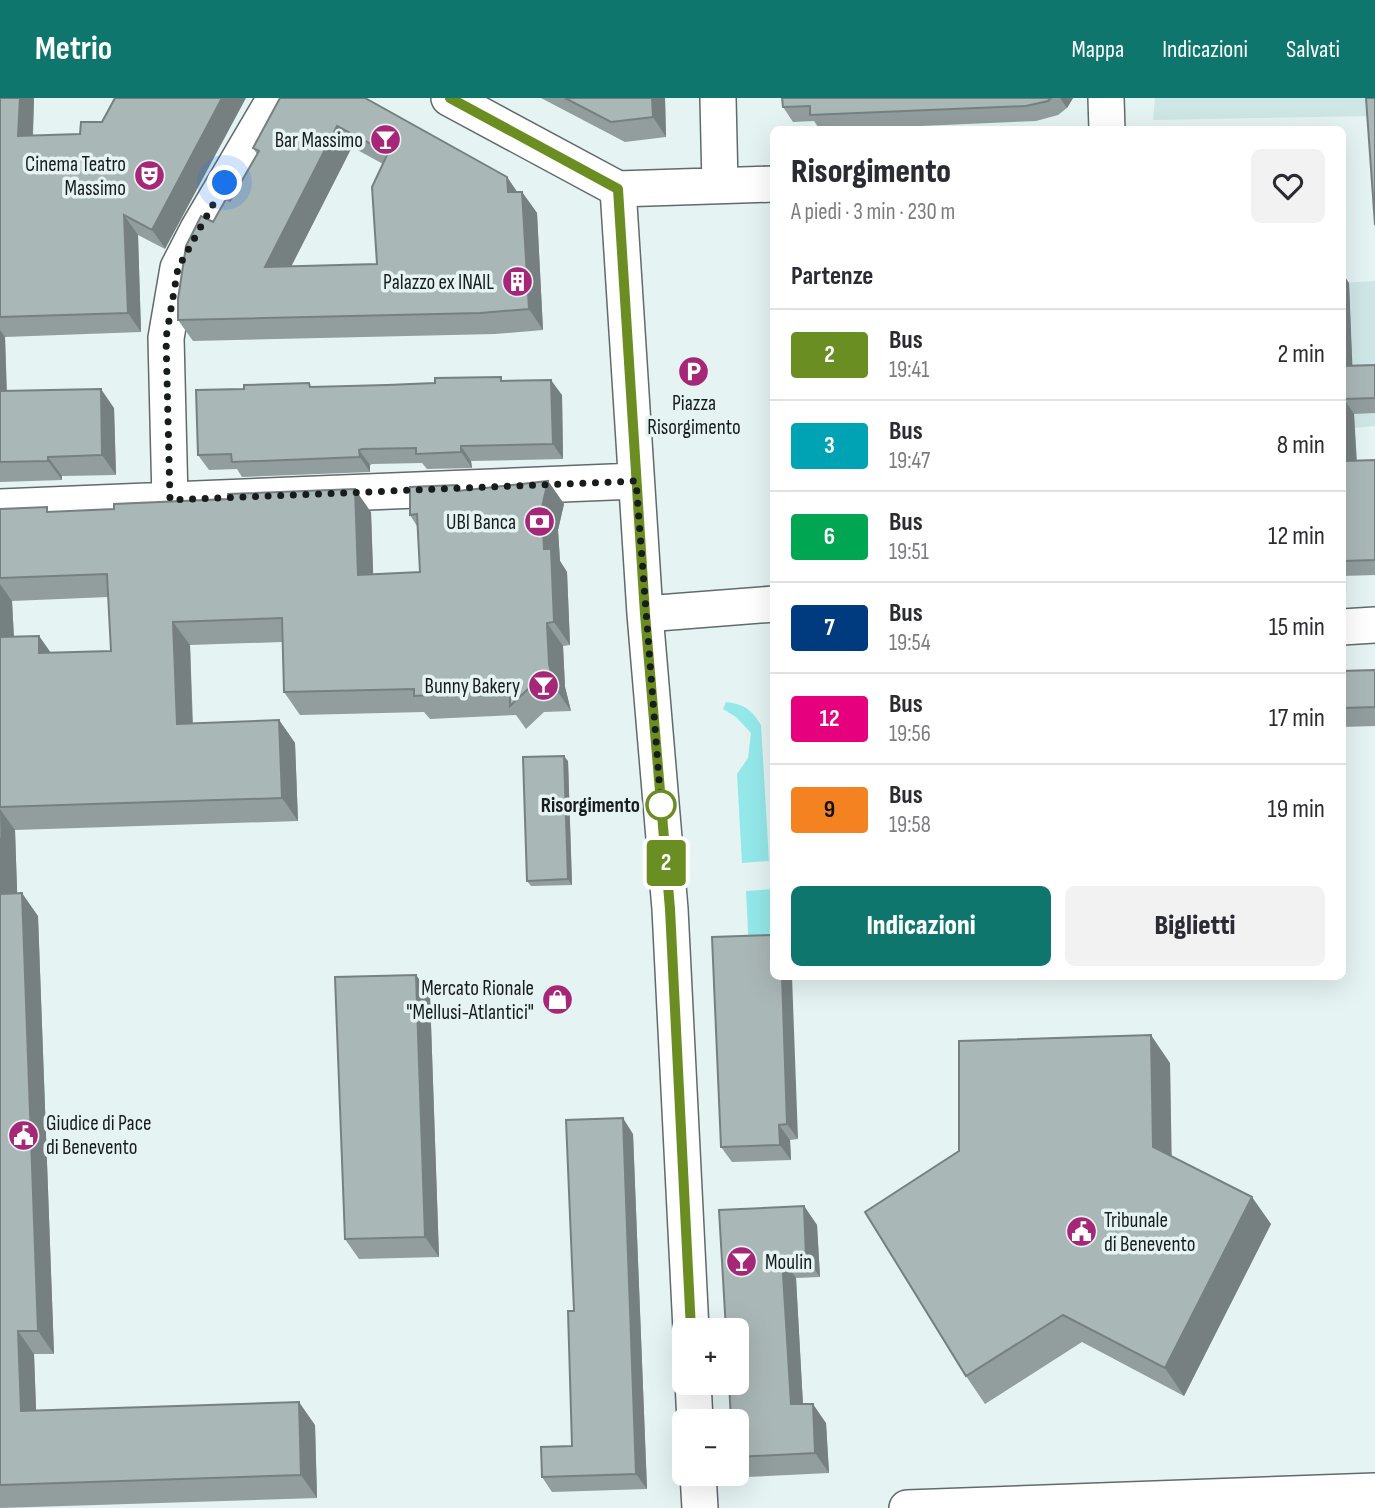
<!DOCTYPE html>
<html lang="it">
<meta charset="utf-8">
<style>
:root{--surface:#fff;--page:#f2f2f3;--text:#2b2b33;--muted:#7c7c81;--line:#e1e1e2;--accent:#0f766e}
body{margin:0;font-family:"Sofia Sans Condensed",sans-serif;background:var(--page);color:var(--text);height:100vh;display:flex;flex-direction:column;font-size:26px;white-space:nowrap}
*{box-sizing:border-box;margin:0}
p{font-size:23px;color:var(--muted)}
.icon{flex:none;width:38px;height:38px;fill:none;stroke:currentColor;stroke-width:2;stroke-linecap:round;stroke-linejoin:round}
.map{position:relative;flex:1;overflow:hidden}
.drawer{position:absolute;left:770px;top:28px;width:576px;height:854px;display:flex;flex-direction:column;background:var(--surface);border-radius:10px;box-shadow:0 7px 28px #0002}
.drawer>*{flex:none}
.badge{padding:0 14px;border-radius:5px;font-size:24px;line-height:46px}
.buttons{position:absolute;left:672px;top:1220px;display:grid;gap:14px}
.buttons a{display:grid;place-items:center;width:77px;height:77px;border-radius:10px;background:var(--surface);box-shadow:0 7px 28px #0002;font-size:35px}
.you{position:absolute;width:35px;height:35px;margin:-18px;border:5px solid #fff;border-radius:50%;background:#1a73e8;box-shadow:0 0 0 10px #1a73e833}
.map>.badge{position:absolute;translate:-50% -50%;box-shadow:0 0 0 4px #fff}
h2{padding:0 21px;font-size:26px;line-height:63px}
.round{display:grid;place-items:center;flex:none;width:74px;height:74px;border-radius:10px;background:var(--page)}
.summary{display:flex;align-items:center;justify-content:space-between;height:119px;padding:0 21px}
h1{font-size:33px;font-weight:800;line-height:52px}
.cta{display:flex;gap:14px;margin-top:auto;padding:14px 21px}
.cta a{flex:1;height:80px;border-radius:10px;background:var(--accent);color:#fff;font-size:28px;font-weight:800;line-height:80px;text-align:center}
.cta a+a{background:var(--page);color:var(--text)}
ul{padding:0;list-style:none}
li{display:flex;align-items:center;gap:21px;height:91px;padding:0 21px;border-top:2px solid var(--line)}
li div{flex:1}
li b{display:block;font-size:26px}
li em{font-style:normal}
li .badge{min-width:77px;font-weight:700;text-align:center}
header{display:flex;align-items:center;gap:42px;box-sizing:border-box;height:98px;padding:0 35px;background:var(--accent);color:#fff}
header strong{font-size:33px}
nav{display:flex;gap:38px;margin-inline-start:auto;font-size:24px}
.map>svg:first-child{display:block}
.built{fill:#cfe6e6}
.green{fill:#94e8ea}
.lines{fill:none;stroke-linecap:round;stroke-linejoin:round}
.minor-casing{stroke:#606b6c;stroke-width:38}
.minor{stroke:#fff;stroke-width:35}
.wall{fill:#929d9d;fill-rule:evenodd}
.shaded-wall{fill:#778080}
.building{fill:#aab7b7;stroke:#778080;stroke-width:2;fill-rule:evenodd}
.line-casing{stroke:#fff;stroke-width:16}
.line{stroke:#6b8e23;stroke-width:10}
.walk{stroke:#181c1c;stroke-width:7;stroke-dasharray:0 12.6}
.stop-dot{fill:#fff;stroke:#6b8e23;stroke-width:3.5}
.labels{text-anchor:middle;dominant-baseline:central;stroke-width:7;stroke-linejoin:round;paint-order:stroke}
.poi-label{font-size:21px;fill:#181c1c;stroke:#e5f3f3;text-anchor:end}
.stop-label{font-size:21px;font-weight:bold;fill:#181c1c;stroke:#e5f3f3;text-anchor:end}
</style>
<header>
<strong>Metrio</strong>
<nav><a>Mappa</a><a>Indicazioni</a><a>Salvati</a></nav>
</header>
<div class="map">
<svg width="1375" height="1410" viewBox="0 0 1375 1410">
<rect width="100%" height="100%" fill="#e5f3f3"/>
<!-- built -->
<path class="built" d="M1155 0H1375V141L1370 18 1153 22Z
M1375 183V328L1355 330 1358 391 1342 392 1347 494H1342V185Z"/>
<!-- green -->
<path class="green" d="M726 604C744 606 751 611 761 627L769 763 742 765 737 676 748 660 751 635 736 619 723 611Z
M773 791V852L749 853 746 793Z"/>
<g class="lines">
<defs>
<path id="minor" d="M449 0 618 91 774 86
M718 0 720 87
M1106 0 1107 32
M618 91 645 516 670 811 691 1232
M170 402 166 240 178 170 198 131 275 0
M0 409 636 383
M645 516 774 506
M1342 529 1375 527
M693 1284 695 1323
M698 1376 700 1410
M907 1410 1375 1393"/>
</defs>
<!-- minor casing -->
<use href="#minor" class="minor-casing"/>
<!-- minor -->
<use href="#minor" class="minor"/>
</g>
<!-- wall -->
<path class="wall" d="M0 0H34L33 38 80 36 81 24 165 151 138 137 141 234 5 239 7 293 114 310 116 377 62 378V382L0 384Z
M280 0 507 79 517 94H522L537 115 543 232 495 236 193 243 178 222 213 124 230 103 257 56 253 50ZM352 49 383 66 377 166 291 169Z
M541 0H665L666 39 625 44Z
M782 0H1073L1067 10 1058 17 1036 23 829 32H820L814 23 793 24 783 9Z
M1342 175 1349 185 1352 268 1375 267V315L1354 316 1357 363 1375 362V477L1342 478Z
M504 283 562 297 563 361 471 363 472 370 427 371 422 365 372 366 370 367V374L242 379 237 371 209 372 198 357 312 289Z
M548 383 564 406 558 432 560 463 567 474 570 547 563 548 565 589 571 613 544 614 526 631 516 617 430 621 424 614 300 617 284 594 283 544 190 547 193 625 279 622 295 645 298 723 15 732 17 795 38 818 54 1256H34L36 1313 315 1327 317 1400 0 1410V411L51 414H371L373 476 420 474 417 428 410 417 461 392ZM108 499 111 553 51 555 39 538 14 539 12 503Z
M1375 572V628L1342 629V573Z
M568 663 572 787 531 788 527 783Z
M712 839 798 1041 790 1042 791 1062 732 1064 721 1049Z
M416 877 430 897 439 1159 359 1161 345 1141Z
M1170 965 1171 1058 1271 1126 1184 1298 1082 1244 985 1306 966 1278Z
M633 1036 647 1391 552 1394 542 1379 572 1348 574 1213Z
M804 1108 817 1127 820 1179 796 1180 803 1306 826 1325 829 1375 747 1379 737 1365V1232Z"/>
<!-- shaded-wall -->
<path class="shaded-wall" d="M20 0H34L32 57 18 38Z
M222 0H246L165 151 152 132Z
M652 0H665L666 39 653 19Z
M1060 0H1073L1067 10Z
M337 28 352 49 280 190 265 169Z
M507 79 522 101V94L537 115 543 232 529 211 508 94Z
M124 117 138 137 141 234 128 215Z
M1342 175 1349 185 1353 282 1343 268Z
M0 232 5 239 7 312 0 302Z
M551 282 562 297 563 361 553 346Z
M101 291 114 310 116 377 102 357Z
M1344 301 1354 316 1357 378 1347 363Z
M461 348 471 363 472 370 461 354Z
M359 352 370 367V374L360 359Z
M48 359 62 378V382L48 363Z
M548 383 564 406 558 432 560 463 567 474 570 547 554 524 544 451 542 409Z
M355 391 371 414 374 499 358 477Z
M0 486 12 503 15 562 0 541Z
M173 524 190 547 193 649 177 626Z
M547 525 563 548 565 589 571 613 555 590 549 566Z
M39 538 55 561 39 555Z
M279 622 295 645 298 723 282 700Z
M564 658 568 663 572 787 568 781Z
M0 711 15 732 18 819 2 796Z
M22 795 38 818 54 1256 38 1233Z
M416 877 430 897 439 1159 425 1139Z
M782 878H792L798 1041 787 1026Z
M1151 937 1170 965 1172 1076 1153 1049Z
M623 1020 633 1036 647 1391 636 1376Z
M779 1027 790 1042 791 1062 780 1047Z
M1252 1099 1271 1126 1184 1298 1165 1270Z
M804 1108 817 1127 820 1179 806 1159Z
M782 1160 796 1180 804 1326 791 1306Z
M18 1233 34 1256 37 1336 21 1313Z
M299 1304 315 1327 317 1400 301 1377Z
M813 1306 826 1325 829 1375 815 1355Z"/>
<!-- building -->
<path class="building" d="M0 0H20L18 38 80 36 81 24H102L115 0H222L152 132 124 117 128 215 0 219Z
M280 0H365L507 79 508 94H522L529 211 480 215 178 222V201L186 148 201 118 213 124 226 101 230 103 259 53 253 50ZM337 28 388 55 372 89 377 166 265 169Z
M565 0H652L653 19 611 24Z
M782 0H1051L1048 3 1026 8 810 17V8L783 9Z
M1366 0H1375V127Z
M1342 256 1343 268 1375 267V300L1344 301 1347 363 1375 362V462L1342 463Z
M501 279V283L551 282 553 346 461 348V354L416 356V350L362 351 359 352 360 359 232 364 231 356 198 357 196 292 244 291V287L309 285 310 289 387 287 435 285V280Z
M101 291 102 357 48 359V363L0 364V293Z
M548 383 542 409 544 451H551L554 524 547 525 549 566 555 590 528 591 510 608V593L414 598V591L284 594 282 520 173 524 177 626 279 622 282 700 0 709V539L39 538V555L111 553 107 476 0 480V411L47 409V414L114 411V406L228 401V396L355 391 358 477 420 474 417 416 410 417V389L457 387 458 393Z
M1375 572V609L1342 610V573Z
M564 658 568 781 527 783 523 659Z
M0 739 2 796 22 795 38 1233H18L21 1313 299 1304 301 1377 0 1387Z
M772 837 774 854V878H782L787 1026 779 1027 780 1047 721 1049 712 839Z
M416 877 425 1139 345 1141 335 879Z
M1151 937 1153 1049 1252 1099 1165 1270 1063 1217 966 1278 865 1114 959 1053V943Z
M623 1020 636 1376 542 1379 541 1349 572 1348 568 1213H574L566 1022Z
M804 1108 806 1159 782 1160 791 1306H813L815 1355 737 1359V1323H731L729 1284H737V1232H726L719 1112Z"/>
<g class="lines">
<defs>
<path id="line" d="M450 0 618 91 645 516 670 811 691 1232"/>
</defs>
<!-- line casing -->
<use href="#line" class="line-casing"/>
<!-- line -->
<use href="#line" class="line"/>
<!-- walk -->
<path class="walk" d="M225 85 178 170 166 240 170 402 636 383 661 707"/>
</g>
<!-- icons -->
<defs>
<symbol id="bar-disc" viewBox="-11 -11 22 22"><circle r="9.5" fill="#a62777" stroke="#e5f3f3"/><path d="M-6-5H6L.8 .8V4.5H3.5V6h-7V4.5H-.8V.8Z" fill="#fff"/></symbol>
<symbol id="theatre-disc" viewBox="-11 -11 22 22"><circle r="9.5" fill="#a62777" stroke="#e5f3f3"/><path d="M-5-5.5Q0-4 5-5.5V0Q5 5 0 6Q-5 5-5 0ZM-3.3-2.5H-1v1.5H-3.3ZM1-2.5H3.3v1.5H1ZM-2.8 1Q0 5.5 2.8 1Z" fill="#fff"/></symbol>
<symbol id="building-disc" viewBox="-11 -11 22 22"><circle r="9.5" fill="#a62777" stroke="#e5f3f3"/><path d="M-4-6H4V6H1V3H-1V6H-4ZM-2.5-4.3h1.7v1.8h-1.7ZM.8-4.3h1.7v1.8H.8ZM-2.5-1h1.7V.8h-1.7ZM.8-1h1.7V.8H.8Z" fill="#fff"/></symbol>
<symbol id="parking-disc" viewBox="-11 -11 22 22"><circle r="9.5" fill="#a62777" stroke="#e5f3f3"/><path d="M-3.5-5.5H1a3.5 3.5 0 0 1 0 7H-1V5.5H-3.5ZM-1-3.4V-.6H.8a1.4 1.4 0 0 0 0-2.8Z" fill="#fff"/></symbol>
<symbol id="bank-disc" viewBox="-11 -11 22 22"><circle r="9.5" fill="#a62777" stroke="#e5f3f3"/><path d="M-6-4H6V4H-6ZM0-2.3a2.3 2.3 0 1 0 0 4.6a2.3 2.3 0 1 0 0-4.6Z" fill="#fff"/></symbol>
<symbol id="shop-disc" viewBox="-11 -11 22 22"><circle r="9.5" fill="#a62777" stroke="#e5f3f3"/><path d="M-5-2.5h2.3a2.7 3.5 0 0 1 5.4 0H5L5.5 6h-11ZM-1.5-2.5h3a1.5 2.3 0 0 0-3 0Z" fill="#fff"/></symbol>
<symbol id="civic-disc" viewBox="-11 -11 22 22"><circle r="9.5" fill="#a62777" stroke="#e5f3f3"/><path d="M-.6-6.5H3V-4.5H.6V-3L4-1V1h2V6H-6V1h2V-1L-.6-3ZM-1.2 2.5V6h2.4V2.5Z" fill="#fff"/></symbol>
</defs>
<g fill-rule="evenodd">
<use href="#bar-disc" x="368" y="24" width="35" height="35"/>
<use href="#theatre-disc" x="132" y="60" width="35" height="35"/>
<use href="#building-disc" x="500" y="166" width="35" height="35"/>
<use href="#parking-disc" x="676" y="256" width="35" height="35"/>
<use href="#bank-disc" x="522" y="406" width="35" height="35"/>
<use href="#bar-disc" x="526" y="570" width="35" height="35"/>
<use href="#shop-disc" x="540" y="884" width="35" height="35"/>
<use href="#civic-disc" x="6" y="1020" width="35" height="35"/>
<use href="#civic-disc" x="1064" y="1116" width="35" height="35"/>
<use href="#bar-disc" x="724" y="1146" width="35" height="35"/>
</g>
<!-- markers -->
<circle class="stop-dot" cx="661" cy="707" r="14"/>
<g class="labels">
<!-- poi labels -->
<g class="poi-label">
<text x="363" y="42">Bar Massimo</text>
<text x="126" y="66">Cinema Teatro<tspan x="126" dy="24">Massimo</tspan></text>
<text x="494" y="184">Palazzo ex INAIL</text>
<text x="694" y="305" text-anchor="middle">Piazza<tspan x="694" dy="24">Risorgimento</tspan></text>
<text x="516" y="424">UBI Banca</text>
<text x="520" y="588">Bunny Bakery</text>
<text x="534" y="890">Mercato Rionale<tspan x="534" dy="24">"Mellusi-Atlantici"</tspan></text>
<text x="46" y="1025" text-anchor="start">Giudice di Pace<tspan x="46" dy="24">di Benevento</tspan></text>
<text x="1104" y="1122" text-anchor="start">Tribunale<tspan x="1104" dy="24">di Benevento</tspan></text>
<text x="765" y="1164" text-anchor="start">Moulin</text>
</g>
<!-- stop labels -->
<g class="stop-label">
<text x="640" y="707">Risorgimento</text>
</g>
</g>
</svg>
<div class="buttons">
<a>+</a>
<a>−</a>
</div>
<div class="you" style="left:225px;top:85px"></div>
<b class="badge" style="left:666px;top:765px;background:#6b8e23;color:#fff">2</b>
<section class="drawer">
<div class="summary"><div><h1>Risorgimento</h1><p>A piedi · 3 min · 230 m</p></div><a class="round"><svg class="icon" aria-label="heart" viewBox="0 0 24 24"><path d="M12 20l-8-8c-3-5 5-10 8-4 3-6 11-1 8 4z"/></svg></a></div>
<h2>Partenze</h2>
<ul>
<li><span class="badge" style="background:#6b8e23;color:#fff">2</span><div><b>Bus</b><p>19:41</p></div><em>2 min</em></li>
<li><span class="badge" style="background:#00a3b4;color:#fff">3</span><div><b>Bus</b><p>19:47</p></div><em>8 min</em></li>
<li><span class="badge" style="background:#00a651;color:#fff">6</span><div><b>Bus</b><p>19:51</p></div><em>12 min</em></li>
<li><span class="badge" style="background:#003b80;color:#fff">7</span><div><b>Bus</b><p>19:54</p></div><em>15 min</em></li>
<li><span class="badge" style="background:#e6007e;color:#fff">12</span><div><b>Bus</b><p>19:56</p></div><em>17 min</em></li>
<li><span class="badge" style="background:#f58220;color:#111">9</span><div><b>Bus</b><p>19:58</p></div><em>19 min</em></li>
</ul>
<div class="cta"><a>Indicazioni</a><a>Biglietti</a></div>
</section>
</div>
